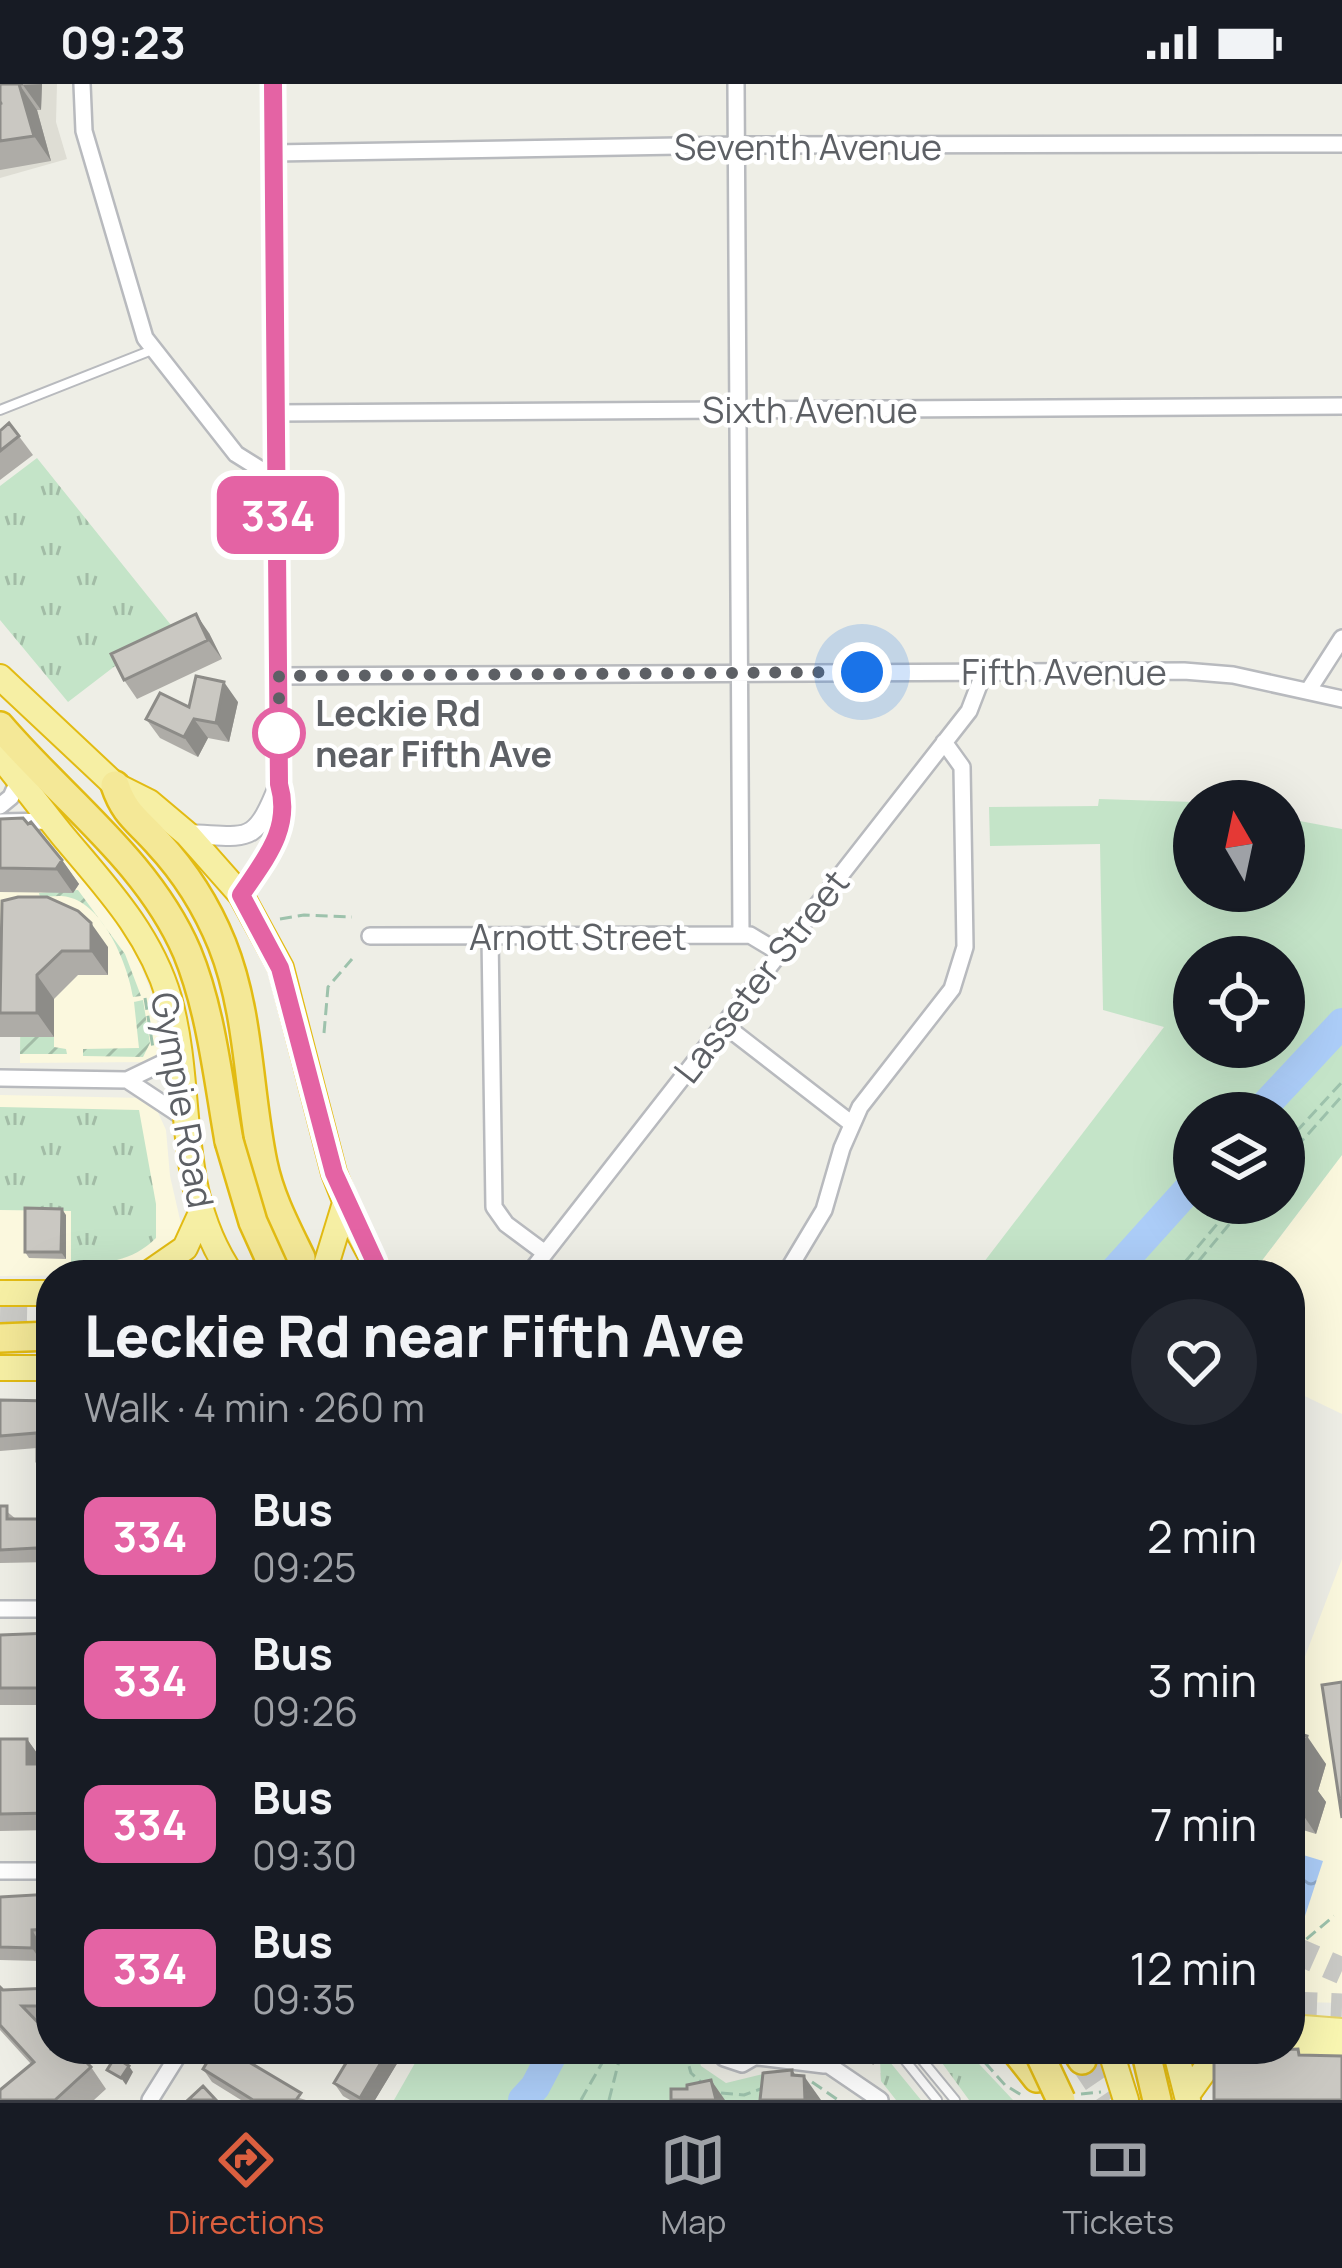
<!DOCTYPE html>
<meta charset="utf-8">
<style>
:root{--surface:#171b24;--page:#242831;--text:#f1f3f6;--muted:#9ea1a6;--line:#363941;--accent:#db5f3f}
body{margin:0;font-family:Manrope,sans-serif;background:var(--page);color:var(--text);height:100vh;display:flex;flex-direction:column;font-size:45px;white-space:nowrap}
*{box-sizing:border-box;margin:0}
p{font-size:39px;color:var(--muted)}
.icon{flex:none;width:66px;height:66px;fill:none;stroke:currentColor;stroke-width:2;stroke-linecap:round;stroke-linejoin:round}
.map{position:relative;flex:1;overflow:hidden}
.details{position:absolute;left:36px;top:1176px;width:1269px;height:804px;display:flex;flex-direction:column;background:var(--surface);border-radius:48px;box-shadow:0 12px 48px #0002}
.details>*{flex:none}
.badge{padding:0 24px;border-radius:18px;font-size:42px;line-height:78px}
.needle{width:78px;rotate:351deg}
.fabs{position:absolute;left:1173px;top:696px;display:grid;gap:24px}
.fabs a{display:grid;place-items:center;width:132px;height:132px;border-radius:50%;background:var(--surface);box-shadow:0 12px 48px #0002;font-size:60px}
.you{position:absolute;width:60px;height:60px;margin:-30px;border:9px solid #fff;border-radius:50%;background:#1a73e8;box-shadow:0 0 0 18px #1a73e833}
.map>.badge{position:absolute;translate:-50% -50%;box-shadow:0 0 0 6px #fff}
.round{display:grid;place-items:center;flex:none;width:126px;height:126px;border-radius:63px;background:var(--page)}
.overview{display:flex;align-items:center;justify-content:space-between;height:204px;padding:0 48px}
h1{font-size:57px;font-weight:800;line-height:90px}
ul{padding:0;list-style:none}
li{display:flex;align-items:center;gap:36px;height:144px;padding:0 48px}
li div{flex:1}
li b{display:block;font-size:45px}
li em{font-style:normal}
li .badge{min-width:132px;font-weight:700;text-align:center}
.status{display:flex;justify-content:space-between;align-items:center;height:84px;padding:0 60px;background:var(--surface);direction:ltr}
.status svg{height:33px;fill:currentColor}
.tabs{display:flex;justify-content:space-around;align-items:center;height:168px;border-top:3px solid var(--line);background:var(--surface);font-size:33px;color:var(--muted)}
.tabs a{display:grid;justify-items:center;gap:6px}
.tabs .current{color:var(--accent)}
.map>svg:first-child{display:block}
.commercial{fill:#fbf8de}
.education{fill:#deddd4}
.grass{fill:url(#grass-tufts)}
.park{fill:#c4e4c8;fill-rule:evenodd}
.garden{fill:url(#garden-furrows)}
.water{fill:url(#water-ripples)}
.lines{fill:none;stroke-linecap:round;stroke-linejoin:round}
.river{stroke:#accdf8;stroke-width:30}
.motorway-tunnel{stroke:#cacac6;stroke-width:27;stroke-dasharray:27 14;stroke-linecap:butt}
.service-casing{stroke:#b8babe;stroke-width:12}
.minor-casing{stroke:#b8babe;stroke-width:20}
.tertiary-casing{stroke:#b8babe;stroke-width:22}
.primary-casing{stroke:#e6d367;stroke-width:28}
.trunk-casing{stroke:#e2bb13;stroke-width:28}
.motorway-casing{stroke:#e2bb13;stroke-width:32}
.path{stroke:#9dc2ac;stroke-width:3;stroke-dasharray:12 6;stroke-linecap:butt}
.service{stroke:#fff;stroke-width:8}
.minor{stroke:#fff;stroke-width:15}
.tertiary{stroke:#fff;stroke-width:18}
.primary{stroke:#f9f6b1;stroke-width:24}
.trunk{stroke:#f6efa4;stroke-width:24}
.motorway{stroke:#f4e897;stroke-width:27}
.motorway-bridge-casing{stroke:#e2bb13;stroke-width:32;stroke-linecap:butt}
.motorway-bridge{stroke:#f4e897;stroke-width:27}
.wall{fill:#aeaca7}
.shaded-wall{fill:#8d8c88}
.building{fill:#cac8c2;stroke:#8d8c88;stroke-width:3}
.line-casing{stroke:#fff;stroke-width:27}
.line{stroke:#e463a4;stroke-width:18}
.walk{stroke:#5d6065;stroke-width:12;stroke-dasharray:0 21.6}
.stop-dot{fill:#fff;stroke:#e463a4;stroke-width:6}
.labels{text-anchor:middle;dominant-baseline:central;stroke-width:9;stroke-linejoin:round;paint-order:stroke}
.street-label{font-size:36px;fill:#5d6065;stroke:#fff}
.stop-label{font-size:36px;font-weight:bold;fill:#5d6065;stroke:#fff;text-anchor:start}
</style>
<div class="status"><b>09:23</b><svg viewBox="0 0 49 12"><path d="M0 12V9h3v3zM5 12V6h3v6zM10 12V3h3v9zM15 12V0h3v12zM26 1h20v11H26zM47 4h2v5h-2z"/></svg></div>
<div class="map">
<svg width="1342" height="2016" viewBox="0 0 1342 2016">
<defs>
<pattern id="grass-tufts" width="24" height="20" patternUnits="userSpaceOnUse" patternTransform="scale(3)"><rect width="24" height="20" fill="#c4e4c8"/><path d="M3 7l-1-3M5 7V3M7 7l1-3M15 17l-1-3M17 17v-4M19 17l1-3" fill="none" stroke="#a2bca6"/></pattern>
<pattern id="garden-furrows" width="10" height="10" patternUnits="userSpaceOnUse" patternTransform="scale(3)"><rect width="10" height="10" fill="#c4e4c8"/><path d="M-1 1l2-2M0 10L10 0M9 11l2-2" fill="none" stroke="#a2bca6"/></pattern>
<pattern id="water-ripples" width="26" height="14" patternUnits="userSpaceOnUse" patternTransform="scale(3)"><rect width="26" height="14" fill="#accdf8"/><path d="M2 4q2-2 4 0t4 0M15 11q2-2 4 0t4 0" fill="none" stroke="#8faacc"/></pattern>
</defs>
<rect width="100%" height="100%" fill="#eeeee6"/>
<!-- commercial -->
<path class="commercial" d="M0 747 49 750 104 816 132 860 152 910 161 961 152 978 20 979 21 864 0 863Z
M0 1011 145 1014 156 1024 166 1046 170 1092 181 1140 178 1157 139 1186 122 1191 0 1192Z
M1342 1071V1330L1290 1305V1191H1251Z
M1342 1475V1919L1303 1918 1290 1915V1612Z"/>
<!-- education -->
<path class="education" d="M0 0H57L56 38 67 75 0 94Z"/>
<!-- grass -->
<path class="grass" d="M37 374 179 551 115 582 68 618 0 536V402Z
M0 1023 139 1026 156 1120V1154C132 1178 104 1180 71 1180V1127L0 1126Z
M945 1965H965L1013 2016H969L937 1972Z
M885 1972 921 2016H896L881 1997 880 1975Z"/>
<!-- park -->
<path class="park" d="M1099 715 1194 718V807H1284V734L1342 745V1071L1251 1191H974L1164 943 1103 926 1100 760 990 762 989 723 1098 722ZM1284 873V963H1194V873ZM1194 1029H1284V1119H1194Z
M423 1965H696L701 1982 726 1999 779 1986 814 2008 775 2016H394Z"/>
<!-- garden -->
<path class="garden" d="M78 806 125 870 141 912 133 913C128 881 104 821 68 813 60 811 48 813 40 813L39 809Z
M2 841H19L18 858 26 859 29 867V953H54V963L66 965 67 970H20L21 864 0 863Z
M143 916 150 959 143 973 83 972V965L139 964 134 918Z"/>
<!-- water -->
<path class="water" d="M1290 1767 1323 1777 1304 1835 1290 1831Z"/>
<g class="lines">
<!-- river -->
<path class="river" d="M1258 1029 1342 939
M1111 1191 1194 1099
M523 2016 535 2003 555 1965"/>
<!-- motorway-tunnel -->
<path class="motorway-tunnel" d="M0 1233 51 1234
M1290 1864 1342 1887
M1290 1921 1342 1923
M1082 1976 1109 2016"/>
<defs>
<path id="service" d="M0 326 152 266
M896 1965 937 2016
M913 1965 955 2016"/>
<path id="minor" d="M82 0 84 47 145 254 236 370 260 385 278 389
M736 0 741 851
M274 69 736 61 1342 60
M277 329 1342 322
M279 592 1184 587 1233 591 1342 615
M1308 607 1342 554
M0 722 11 713 19 695
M0 738 51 737
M370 852 750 851 780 869
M490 852 494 1123 506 1140 545 1169
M723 940 852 1040
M0 994 127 996 179 971
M127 996 183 1033
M528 1191 969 627 984 588
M785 1191 824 1126 842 1064 860 1023 952 905 965 863 962 683 944 658
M0 1525H51
M0 1787H51
M717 1965 724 1974 742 1980 763 1968
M805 1965 880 2016
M758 1973 824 1981
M150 2016 182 1965"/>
<path id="tertiary" d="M187 750C249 752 254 763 279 700
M241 811C265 775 291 745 279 700L273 0"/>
<path id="primary" d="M1290 1943 1342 1947
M1290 1963 1342 1965"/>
<path id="trunk" d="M0 593 115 701 149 718 187 750 241 811 281 884 334 1089 355 1142 381 1191
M0 672C21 698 42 726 63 752 105 802 150 849 169 914 195 1007 173 1106 232 1191
M146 1191 185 1164 201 1129
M323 1191 345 1119
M0 1209H51
M0 1284H51
M1110 1965 1126 2016
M1175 1965 1188 2016
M1187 2011 1207 1983 1229 1965"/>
<path id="motorway" d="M0 642C63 716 148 777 187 868 211 926 218 995 229 1057
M115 701C125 731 138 736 158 759 186 789 207 823 222 860 250 930 248 1007 263 1079 270 1113 286 1143 301 1174
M0 1254 51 1252
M1014 1965 1037 1994
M1075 1965 1082 1976
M1145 1965 1157 2016"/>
</defs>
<!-- service casing -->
<use href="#service" class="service-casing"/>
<!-- minor casing -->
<use href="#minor" class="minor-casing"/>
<!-- tertiary casing -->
<use href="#tertiary" class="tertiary-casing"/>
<!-- primary casing -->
<use href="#primary" class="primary-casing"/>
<!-- trunk casing -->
<use href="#trunk" class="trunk-casing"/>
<!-- motorway casing -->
<use href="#motorway" class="motorway-casing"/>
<!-- path -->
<path class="path" d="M280 835 304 831 352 833
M145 914 153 964
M324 949 328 903 352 875
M1284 1061 1342 998
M1284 1077 1342 1012
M1174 1191 1235 1119
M1187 1191 1247 1119
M1290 1854 1303 1858 1334 1832
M650 1965 666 1977 684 1971
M684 1965 691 1989 702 1999
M973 1965 1005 2001 1023 2012
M812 1998 838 2016
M721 2009 744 2011 763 2004
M1081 2010 1101 2008
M581 2016 610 1965
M609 2016 622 1965"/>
<!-- service -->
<use href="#service" class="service"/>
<!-- minor -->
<use href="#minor" class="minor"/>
<!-- tertiary -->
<use href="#tertiary" class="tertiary"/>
<!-- primary -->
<use href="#primary" class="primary"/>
<!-- trunk -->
<use href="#trunk" class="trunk"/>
<!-- motorway -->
<use href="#motorway" class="motorway"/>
<defs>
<path id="motorway-bridge" d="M229 1057 253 1138 277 1191
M1037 1965 1061 2016"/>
</defs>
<!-- motorway-bridge casing -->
<use href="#motorway-bridge" class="motorway-bridge-casing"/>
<!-- motorway-bridge -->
<use href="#motorway-bridge" class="motorway-bridge"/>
</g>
<!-- wall -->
<path class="wall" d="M0 0H42L41 26H37L51 77 0 86Z
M9 339 33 371 0 396V347Z
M209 549 222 575 137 615 124 596Z
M238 618 229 658 208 654 198 673 160 654 146 635 189 623Z
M0 735 62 776 79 800 73 809 0 808Z
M0 856 108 863V891H78L54 915V953H0Z
M66 1131V1175L29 1174 25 1168Z
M0 1316 51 1317V1391H47L37 1377V1364L0 1367Z
M0 1422 16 1435 44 1434 51 1429V1478L0 1479Z
M51 1549V1621H0V1551Z
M1290 1647 1326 1680 1318 1707 1326 1718 1316 1750 1290 1742Z
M0 1655H27L39 1672V1680H51V1746L0 1747Z
M51 1810V1858L40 1859 41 1877 0 1876V1813Z
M0 1903 3 1906 51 1904V1943H43L51 1965 91 1983 106 2005 94 2016H0L31 1980 0 1946Z
M318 1965H389L398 1978 375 2016H350L343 2012 334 1999 345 1980Z
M860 1965H880L884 1972 873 1981Z
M931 1965H945L937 1972Z
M203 1985 306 2016H241L212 1998Z"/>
<!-- shaded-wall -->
<path class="shaded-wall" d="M19 0 37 26 51 77 34 52Z
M42 0 41 26 23 1Z
M196 530 209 549 222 575 208 556Z
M224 598 238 618 229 658 216 639Z
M194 635 208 654 198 673 184 653Z
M62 776 79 800 73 809 56 785Z
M91 839 108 863V891L91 867Z
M37 891 54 915V953L37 929Z
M62 1125 66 1131V1175L61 1168Z
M1307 1652 1326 1680 1318 1707 1326 1718 1316 1750 1297 1722 1295 1693Z
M27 1655 39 1672V1697L27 1680Z
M32 1846 40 1859 41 1877 32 1864Z
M389 1965 398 1978 375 2016H361L360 2014Z
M129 1982 133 1988 126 2001 121 1994Z
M792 1986 804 2003V1992L821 2016H805L792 1991Z
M711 1996 725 2016H716Z"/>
<!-- building -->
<path class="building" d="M0 0H23H19L34 52 0 57V20L2 19H0Z
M9 339 19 352 0 367V347Z
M196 530 208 556 124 596 111 570Z
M196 592 224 598 216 639 194 635 184 653 146 635 160 609 189 623Z
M23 734 28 740 31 738 62 776 56 785 0 784V735Z
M18 813H47L78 827 91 839V867H62L37 891V929H0L2 817Z
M25 1124 62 1125 61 1168H25Z
M0 1316 51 1317V1377H37V1349L0 1352Z
M0 1422H7V1435H38L44 1434V1429H51V1471L46 1470V1465L36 1464 0 1466Z
M51 1549V1604H0V1551Z
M1342 1598V1734L1322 1601Z
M1290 1647 1307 1652 1295 1693 1307 1691 1297 1722 1290 1720Z
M0 1655H27V1680H51V1729L0 1730Z
M51 1810V1845L32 1846V1864L0 1863V1813Z
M0 1903 3 1906 51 1904V1922H22L51 1952V1965H63L65 1967 67 1965H73L91 1983 55 2016H0V2006L34 1978 0 1941Z
M215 1965H227L301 2009 296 2016H253L203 1985Z
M333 1965H389L360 2014 334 1999 349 1974Z
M861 1965H880L868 1975Z
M1298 1965 1299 1971 1342 1972V2016H1214V1975L1222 1968Z
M115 1973 129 1982 121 1994 107 1986Z
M792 1986V1991L804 1992 805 2016H760L763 1989Z
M711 1996 716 2016H671V2005H687V2001Z
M203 2002 216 2016H188Z"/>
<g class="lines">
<defs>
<path id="line" d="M273 0 279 700C292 745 265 775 241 811L280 884 334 1089 381 1191"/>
</defs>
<!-- line casing -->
<use href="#line" class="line-casing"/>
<!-- line -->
<use href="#line" class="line"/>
<!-- walk -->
<path class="walk" d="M279 649V664V592L862 588"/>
</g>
<!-- markers -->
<circle class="stop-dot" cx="279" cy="649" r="24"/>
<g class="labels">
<!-- street labels -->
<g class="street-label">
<text x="808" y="62">Seventh Avenue</text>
<text x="810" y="325">Sixth Avenue</text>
<text x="1064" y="587">Fifth Avenue</text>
<text x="578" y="852">Arnott Street</text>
<text transform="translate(761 892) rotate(-52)">Lasseter Street</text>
<text transform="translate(183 1016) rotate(80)">Gympie Road</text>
</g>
<!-- stop labels -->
<g class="stop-label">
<text x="315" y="628">Leckie Rd<tspan x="315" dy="41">near Fifth Ave</tspan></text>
</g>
</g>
</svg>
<div class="fabs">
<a><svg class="needle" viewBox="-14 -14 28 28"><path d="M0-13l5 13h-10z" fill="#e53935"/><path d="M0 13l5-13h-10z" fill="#9ea1a6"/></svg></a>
<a><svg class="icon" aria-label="locate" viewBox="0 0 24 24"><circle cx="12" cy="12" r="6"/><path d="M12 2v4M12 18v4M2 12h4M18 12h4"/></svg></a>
<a><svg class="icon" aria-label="layers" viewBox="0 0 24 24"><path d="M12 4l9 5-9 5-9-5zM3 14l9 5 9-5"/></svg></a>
</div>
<div class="you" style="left:862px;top:588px"></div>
<b class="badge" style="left:278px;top:431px;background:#e463a4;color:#fff">334</b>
<section class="details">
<div class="overview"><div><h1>Leckie Rd near Fifth Ave</h1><p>Walk · 4 min · 260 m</p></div><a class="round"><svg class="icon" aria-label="heart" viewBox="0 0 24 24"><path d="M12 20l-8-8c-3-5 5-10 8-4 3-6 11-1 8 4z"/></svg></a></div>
<ul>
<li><span class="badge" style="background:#e463a4;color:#fff">334</span><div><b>Bus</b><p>09:25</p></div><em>2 min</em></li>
<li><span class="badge" style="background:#e463a4;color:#fff">334</span><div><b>Bus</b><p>09:26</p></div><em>3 min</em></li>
<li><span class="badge" style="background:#e463a4;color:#fff">334</span><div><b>Bus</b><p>09:30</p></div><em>7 min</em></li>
<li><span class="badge" style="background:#e463a4;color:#fff">334</span><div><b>Bus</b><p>09:35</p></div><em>12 min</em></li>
</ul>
</section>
</div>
<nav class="tabs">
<a class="current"><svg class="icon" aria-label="directions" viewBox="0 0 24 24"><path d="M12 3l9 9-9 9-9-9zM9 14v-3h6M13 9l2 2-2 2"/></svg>Directions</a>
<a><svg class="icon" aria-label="map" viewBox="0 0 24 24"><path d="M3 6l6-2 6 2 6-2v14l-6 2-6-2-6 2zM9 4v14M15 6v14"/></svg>Map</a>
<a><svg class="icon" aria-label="tickets" viewBox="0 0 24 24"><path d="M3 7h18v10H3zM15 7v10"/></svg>Tickets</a>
</nav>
